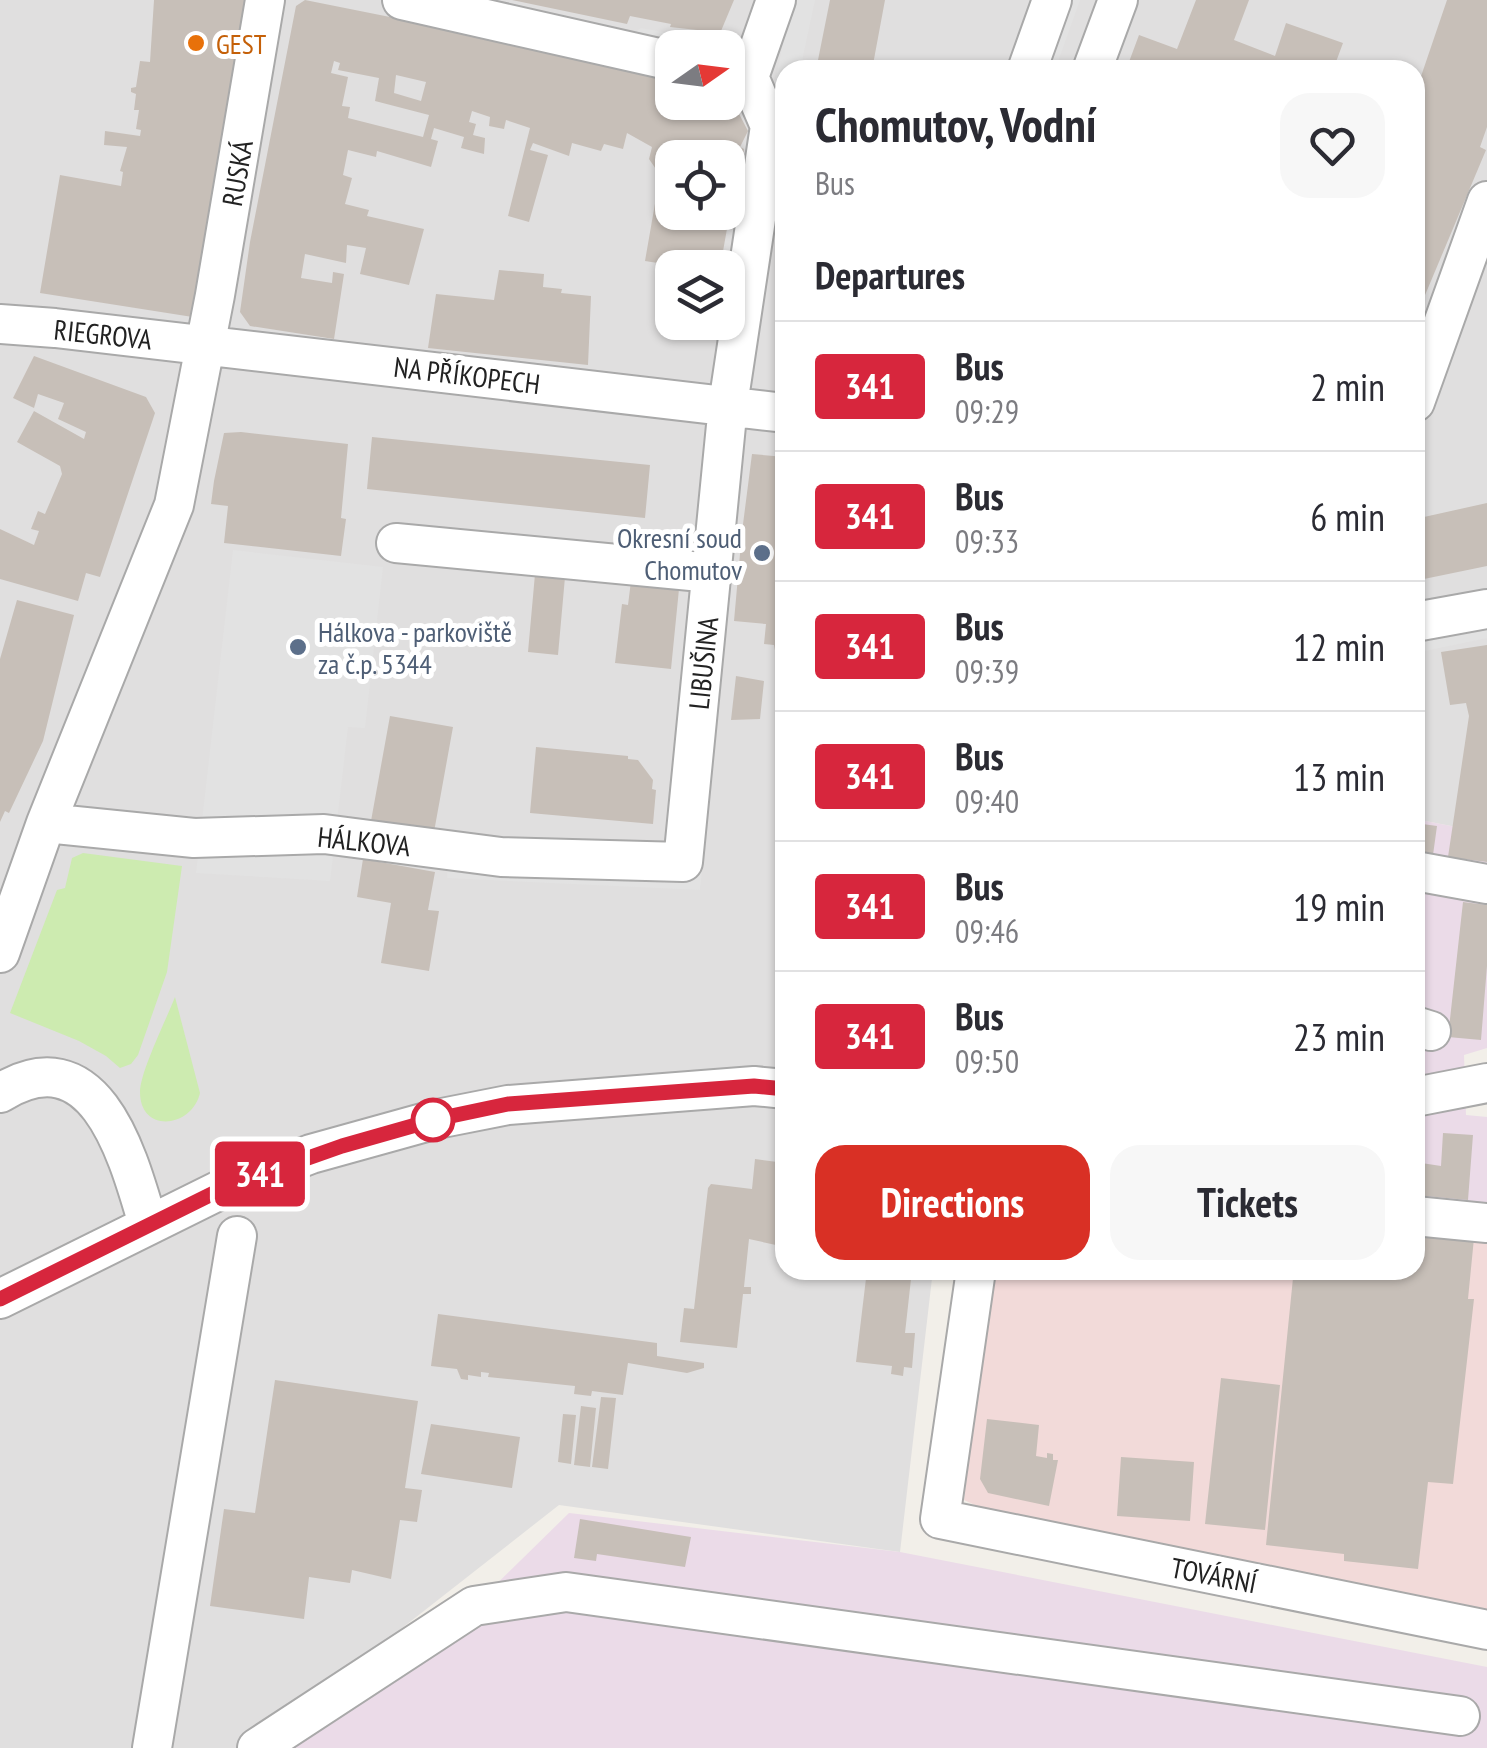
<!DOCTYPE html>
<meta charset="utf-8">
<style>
:root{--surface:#fff;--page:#f7f7f7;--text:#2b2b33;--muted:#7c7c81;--line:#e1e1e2;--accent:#d93025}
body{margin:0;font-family:"PT Sans Narrow",sans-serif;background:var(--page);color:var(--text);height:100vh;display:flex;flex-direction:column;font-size:38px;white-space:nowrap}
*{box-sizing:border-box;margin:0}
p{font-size:32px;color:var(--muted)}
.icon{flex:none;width:55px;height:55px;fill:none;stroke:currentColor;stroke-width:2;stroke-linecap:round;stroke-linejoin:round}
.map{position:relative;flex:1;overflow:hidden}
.drawer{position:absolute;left:775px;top:60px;width:650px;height:1220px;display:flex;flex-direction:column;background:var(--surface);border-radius:30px;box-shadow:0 2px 8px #0004}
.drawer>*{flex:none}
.badge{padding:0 20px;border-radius:8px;font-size:35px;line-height:65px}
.needle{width:65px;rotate:76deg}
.tools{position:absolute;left:655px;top:30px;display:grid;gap:20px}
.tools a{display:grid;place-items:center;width:90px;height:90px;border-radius:20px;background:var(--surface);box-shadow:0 2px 8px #0004;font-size:50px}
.map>.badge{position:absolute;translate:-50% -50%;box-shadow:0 0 0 5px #fff}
h2{padding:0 40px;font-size:38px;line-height:90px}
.round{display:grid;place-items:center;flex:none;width:105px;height:105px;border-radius:30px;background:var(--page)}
.summary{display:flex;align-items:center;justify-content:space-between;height:170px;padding:0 40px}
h1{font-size:48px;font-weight:600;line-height:75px}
.button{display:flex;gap:20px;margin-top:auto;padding:20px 40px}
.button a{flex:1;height:115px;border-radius:30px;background:var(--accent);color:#fff;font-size:40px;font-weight:600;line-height:115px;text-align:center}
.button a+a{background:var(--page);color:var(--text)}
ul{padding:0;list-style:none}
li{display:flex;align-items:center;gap:30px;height:130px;padding:0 40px;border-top:2px solid var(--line)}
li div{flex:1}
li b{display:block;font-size:38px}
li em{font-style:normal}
li .badge{min-width:110px;font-weight:700;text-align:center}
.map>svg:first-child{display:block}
.residential{fill:#e0dfdf;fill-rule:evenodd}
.commercial{fill:#f2dad9}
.industrial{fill:#ebdbe8}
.grass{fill:#cdebb0}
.parking{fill:#e2e2e2}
.building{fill:#c7bfb8;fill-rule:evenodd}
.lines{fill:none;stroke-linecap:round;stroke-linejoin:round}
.minor-casing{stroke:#a9a9a9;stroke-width:42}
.minor{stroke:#fff;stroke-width:38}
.line-casing{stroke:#fff;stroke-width:22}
.line{stroke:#d7263d;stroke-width:15}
.food-dot{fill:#e8710a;stroke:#fff;stroke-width:4}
.service-dot{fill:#5c6f8a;stroke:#fff;stroke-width:4}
.stop-dot{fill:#fff;stroke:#d7263d;stroke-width:5}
.labels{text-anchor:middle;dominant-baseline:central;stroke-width:10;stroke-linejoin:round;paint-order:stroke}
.food-label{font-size:28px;fill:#c56008;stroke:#fff;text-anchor:start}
.street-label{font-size:28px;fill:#222;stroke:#fff}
.service-label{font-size:28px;fill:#4e5e75;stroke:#fff;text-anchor:end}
</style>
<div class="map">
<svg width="1487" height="1748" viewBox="0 0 1487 1748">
<rect width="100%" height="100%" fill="#f2efe9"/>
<!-- residential -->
<path class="residential" d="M0 0H1487V833L1415 819V70H785V1270H933L900 1552 559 1505 249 1748H0ZM672 48H728V102H672ZM672 158H728V212H672ZM672 268H728V322H672Z"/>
<!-- commercial -->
<path class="commercial" d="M1487 1227V1616L1003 1518 964 1500 991 1270H1415Z"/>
<!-- industrial -->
<path class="industrial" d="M1415 819 1487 833V1048L1464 1055 1466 1115 1487 1117V1215L1415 1206Z
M569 1513 900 1552 1487 1667V1748H288L474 1606Z"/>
<!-- grass -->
<path class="grass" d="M83 853 182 866 167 972 138 1055 131 1064 120 1068 106 1056 79 1041 10 1013 57 890 65 888 72 858Z
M175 997 200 1093C192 1128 140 1134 140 1092 140 1072 167 1018 175 997Z"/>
<!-- parking -->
<path class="parking" d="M792 0H815L800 70H785V89L774 87Z
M1063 0H1080L1055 70H1037Z
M641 28 690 37 696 47H676L628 38Z
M729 440 744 443 700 890 447 878 448 862 685 869Z
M233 550 383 567 365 728 348 727 330 881 196 873Z
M1487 621V638L1415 653V633Z"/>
<!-- building -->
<path class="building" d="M154 0H249L199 318 40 293 60 175 121 186 123 172 120 171 127 147 104 145 105 131 140 136 141 130 136 129 139 110H134L136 94 131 92V88L136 87 140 61 150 62Z
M305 0 644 68 672 82V102H720L719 106 737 110 748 131 740 147 744 149 738 185 735 184 720 268 679 266 672 268V271L663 269 664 264 645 261 660 175 649 159 652 147 627 133 623 149 604 144 601 151 572 143 569 156 533 143 530 150 548 155 529 222 508 216 530 128 506 120 504 129 489 126 490 117 472 111 469 122 476 124 473 135 485 138 484 154 461 148 464 137 434 128 431 139 438 141 431 167 377 151 376 157 348 150 343 175 352 178 345 204 369 210 367 216 424 229 409 285 360 274 366 248 347 245 346 263 305 254 301 278 332 283 333 272 344 274 334 339 250 326 240 312 250 242 296 6ZM334 61 340 63 338 70 379 78 375 101 429 115 423 137 348 118 350 107 342 106 348 77 331 73ZM396 75 426 82 421 101 394 93ZM672 158H728V212H672Z
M512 0H734L721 31 726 33 720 38 706 31 670 27 671 24 630 16 627 24Z
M830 0H885L872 70H816Z
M1196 0H1249L1234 40 1275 56 1286 23 1343 43 1333 70H1126L1139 35 1177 49Z
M1447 0H1487V127L1480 147 1486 150 1415 319V94Z
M499 270 544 274 543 287 562 289 561 293 591 296 588 365 428 348 436 294 494 300Z
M34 356 146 397 155 413 100 577 86 573 78 601 0 579V529L34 545 39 531 31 529 38 511 45 514 62 474 60 466 17 442 34 411 84 439 86 432 58 419 64 403 38 394 34 408 13 398Z
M241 432 348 444 341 518 346 519 341 556 224 543 228 506 211 504 214 481 224 433Z
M372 437 650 465 645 518 367 489Z
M752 454 785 457V668L776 656 774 645 764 644 766 624 734 621 741 543 735 542 736 531 742 532Z
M1487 503V566L1424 579 1415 537V519Z
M536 563 566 566 558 655 528 652Z
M632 573 680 579 671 669 615 663 622 604 628 605Z
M17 600 74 615 43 741 9 813 5 811 0 822V659Z
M1487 645V862L1448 857 1469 716 1466 703 1450 705 1441 652Z
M736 676 764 681 760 719 731 720Z
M390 716 453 727 434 832 371 821Z
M536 747 628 756V759L638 760 653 780 652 789 656 790 653 824 530 813Z
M1415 823 1437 826 1433 855 1415 852Z
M363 859 435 872 428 910 439 911 429 971 381 963 391 903 357 897Z
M1415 891 1423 892 1417 928H1415Z
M1463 902 1487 905V966L1481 1040 1448 1037Z
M1443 1133 1473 1135 1468 1200 1415 1195V1162L1441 1166Z
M755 1159 785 1163V1247L749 1239 744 1287H751V1294H743L737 1348 680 1342 684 1308 694 1309 708 1188 711 1184 752 1189Z
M1415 1231 1474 1238 1468 1299H1474L1453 1484 1428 1482 1418 1569 1344 1561V1554L1266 1545 1293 1278 1251 1270H1415Z
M867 1270H912L905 1333H915L912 1368 904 1367 903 1376 891 1374 892 1366 856 1362Z
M1185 1270H1236L1235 1278 1185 1273Z
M438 1314 657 1343V1356L704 1363V1368L687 1373 628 1363 623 1395 592 1391 591 1396 574 1394 575 1386 488 1377 489 1373 481 1372V1377L468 1375V1380L461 1379 457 1369 431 1366Z
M1221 1378 1280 1385 1265 1530 1205 1524Z
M275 1380 418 1401 405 1488 422 1490 417 1522 400 1520 391 1579 352 1570 350 1583 309 1577 304 1619 210 1606 224 1509 255 1513Z
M601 1397 616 1398 608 1469 592 1467Z
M581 1406 596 1408 590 1467 574 1465Z
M563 1414 576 1415 571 1464 558 1462Z
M987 1419 1039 1425 1036 1456 1047 1458V1453L1053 1454V1460H1058L1049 1506 988 1493 980 1479Z
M431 1424 520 1437 512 1488 421 1474Z
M1121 1457 1194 1462 1190 1521 1117 1516Z
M580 1519 691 1537 685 1567 597 1554 596 1561 574 1558Z"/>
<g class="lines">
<defs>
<path id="minor" d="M402 0 672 61
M1027 70 1052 0
M1092 70 1118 0
M0 324 55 328 785 413
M1415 402 1487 201
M396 543 712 573
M1415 622 1487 609
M46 823 194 838 324 834 501 857 683 862 728 405 770 126 749 77 776 0
M1415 871 1487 884
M0 953 46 823 174 505 215 295 265 0
M1415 1026 1431 1031
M0 1093C96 1034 128 1156 148 1224
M1415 1097 1487 1083
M1415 1216 1487 1223
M976 1270 940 1519 1487 1630
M0 1299 226 1187 311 1154 437 1119 508 1105 754 1086 785 1089
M152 1748 237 1236
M257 1748 474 1606 566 1592 1460 1716"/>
</defs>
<!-- minor casing -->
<use href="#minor" class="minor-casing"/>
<!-- minor -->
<use href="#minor" class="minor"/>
</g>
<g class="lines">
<defs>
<path id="line" d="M0 1299 226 1187 342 1146 437 1119 508 1104 754 1086 785 1089"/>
</defs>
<!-- line casing -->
<use href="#line" class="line-casing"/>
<!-- line -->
<use href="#line" class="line"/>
</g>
<!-- markers -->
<circle class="food-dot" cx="196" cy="43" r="10"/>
<g class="service-dot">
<circle cx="762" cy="553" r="10"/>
<circle cx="298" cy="647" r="10"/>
</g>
<circle class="stop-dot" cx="433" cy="1120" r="20"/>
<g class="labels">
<!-- food labels -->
<g class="food-label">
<text x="216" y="43">GEST</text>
</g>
<!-- street labels -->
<g class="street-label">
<text transform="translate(237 173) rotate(-80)">RUSKÁ</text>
<text transform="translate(103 334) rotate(6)">RIEGROVA</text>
<text transform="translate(467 375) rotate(7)">NA PŘÍKOPECH</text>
<text transform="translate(703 663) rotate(-84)">LIBUŠINA</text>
<text transform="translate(364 841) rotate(6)">HÁLKOVA</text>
<text transform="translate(1214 1575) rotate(11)">TOVÁRNÍ</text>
</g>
<!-- service labels -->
<g class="service-label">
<text x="742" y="537">Okresní soud<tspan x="742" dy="32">Chomutov</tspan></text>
<text x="318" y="631" text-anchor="start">Hálkova - parkoviště<tspan x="318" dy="32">za č.p. 5344</tspan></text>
</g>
</g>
</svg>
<div class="tools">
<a><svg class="needle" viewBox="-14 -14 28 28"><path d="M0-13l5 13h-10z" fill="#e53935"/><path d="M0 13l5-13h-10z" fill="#7c7c81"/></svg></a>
<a><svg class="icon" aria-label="locate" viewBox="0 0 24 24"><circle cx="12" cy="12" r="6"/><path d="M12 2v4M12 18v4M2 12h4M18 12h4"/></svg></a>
<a><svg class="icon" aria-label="layers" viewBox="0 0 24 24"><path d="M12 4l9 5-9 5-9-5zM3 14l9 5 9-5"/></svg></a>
</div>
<b class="badge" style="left:260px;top:1174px;background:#d7263d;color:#fff">341</b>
<section class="drawer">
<div class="summary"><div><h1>Chomutov, Vodní</h1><p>Bus</p></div><a class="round"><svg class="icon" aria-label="heart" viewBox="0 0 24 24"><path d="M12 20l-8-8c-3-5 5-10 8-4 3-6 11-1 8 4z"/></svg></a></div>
<h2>Departures</h2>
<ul>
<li><span class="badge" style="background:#d7263d;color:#fff">341</span><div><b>Bus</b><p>09:29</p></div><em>2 min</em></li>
<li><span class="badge" style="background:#d7263d;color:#fff">341</span><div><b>Bus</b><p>09:33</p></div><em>6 min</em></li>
<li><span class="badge" style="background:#d7263d;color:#fff">341</span><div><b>Bus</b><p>09:39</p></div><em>12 min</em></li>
<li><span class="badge" style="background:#d7263d;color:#fff">341</span><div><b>Bus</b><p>09:40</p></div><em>13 min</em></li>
<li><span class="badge" style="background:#d7263d;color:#fff">341</span><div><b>Bus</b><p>09:46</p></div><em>19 min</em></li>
<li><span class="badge" style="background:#d7263d;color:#fff">341</span><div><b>Bus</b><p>09:50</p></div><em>23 min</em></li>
</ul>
<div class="button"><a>Directions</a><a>Tickets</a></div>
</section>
</div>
